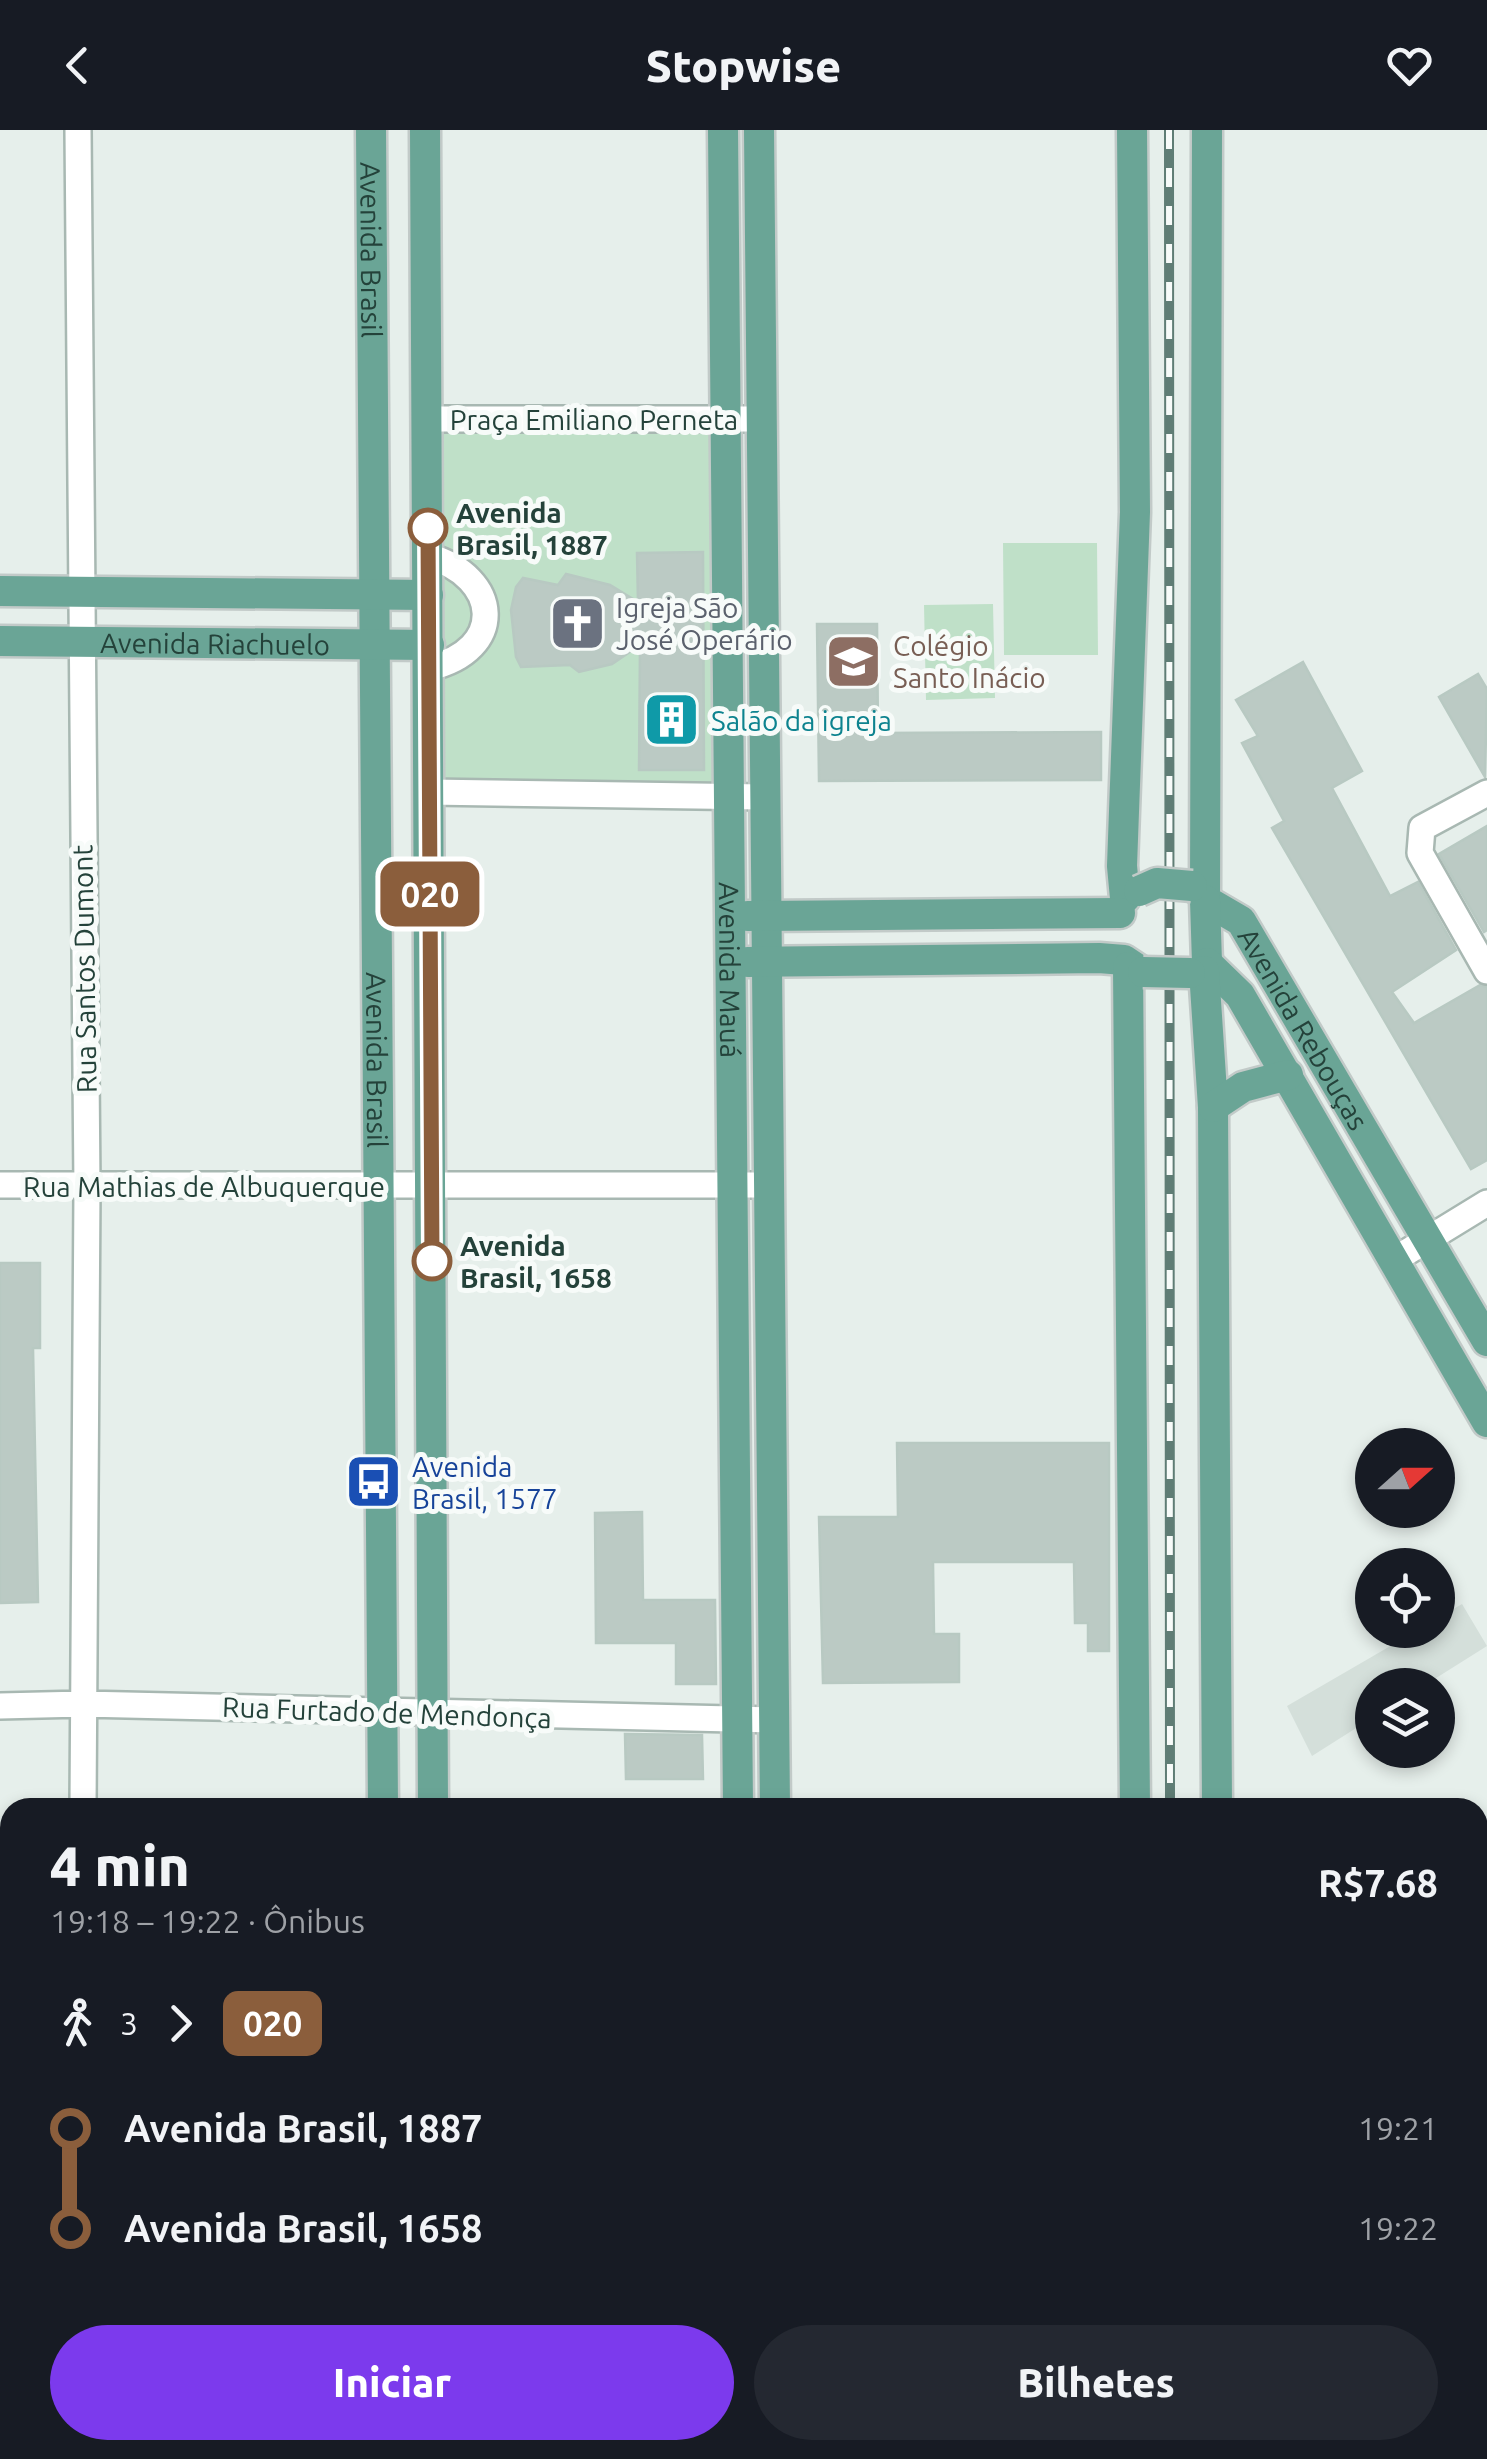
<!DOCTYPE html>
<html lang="pt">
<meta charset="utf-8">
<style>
:root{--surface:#171b24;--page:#242831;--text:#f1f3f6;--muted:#9ea1a6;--accent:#7c3aed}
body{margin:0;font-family:Ubuntu,sans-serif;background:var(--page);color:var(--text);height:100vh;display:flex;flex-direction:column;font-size:38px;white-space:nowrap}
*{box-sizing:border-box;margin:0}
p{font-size:32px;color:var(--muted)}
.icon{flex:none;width:55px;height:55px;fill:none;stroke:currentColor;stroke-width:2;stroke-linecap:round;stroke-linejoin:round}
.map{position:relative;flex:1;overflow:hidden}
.details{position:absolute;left:0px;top:1668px;width:1488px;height:662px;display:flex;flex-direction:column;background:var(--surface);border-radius:30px 30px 0 0;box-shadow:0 5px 15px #0003}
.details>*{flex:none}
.badge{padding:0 20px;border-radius:15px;font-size:35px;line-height:65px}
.needle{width:65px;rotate:69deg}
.buttons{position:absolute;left:1355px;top:1298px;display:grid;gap:20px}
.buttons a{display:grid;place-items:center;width:100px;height:100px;border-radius:50%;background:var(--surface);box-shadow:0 5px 15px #0003;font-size:50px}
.map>.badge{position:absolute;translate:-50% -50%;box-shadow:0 0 0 5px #fff}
.legs{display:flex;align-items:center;gap:15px;height:110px;padding:0 50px;font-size:32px}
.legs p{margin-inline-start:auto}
.headline{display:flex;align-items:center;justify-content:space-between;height:170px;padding:0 50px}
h1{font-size:55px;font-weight:800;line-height:75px}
.cta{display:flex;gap:20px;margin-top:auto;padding:20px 50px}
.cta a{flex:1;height:115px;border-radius:60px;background:var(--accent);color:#fff;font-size:40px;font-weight:800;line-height:115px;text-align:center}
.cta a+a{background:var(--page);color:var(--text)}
ul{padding:0 50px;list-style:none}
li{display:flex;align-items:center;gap:35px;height:100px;font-size:38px}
li i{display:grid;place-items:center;width:15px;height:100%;margin:0 12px;background:currentColor}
li i::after{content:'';width:25px;height:25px;margin:-12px;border:8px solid;border-radius:50%;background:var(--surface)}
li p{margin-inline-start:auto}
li:first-child i{background:linear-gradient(#0000 50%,currentColor 0)}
li:last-child i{background:linear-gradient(currentColor 50%,#0000 0)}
header{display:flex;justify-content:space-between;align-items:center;height:130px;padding:0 50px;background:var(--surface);font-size:45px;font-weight:800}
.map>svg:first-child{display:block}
.built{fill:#d4dfda}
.green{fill:#bfe0c8}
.building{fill:#bbcac4;stroke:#b8c9c2;stroke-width:2.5}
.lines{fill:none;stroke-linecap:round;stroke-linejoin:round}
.minor-casing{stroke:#a8b8b2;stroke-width:30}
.major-casing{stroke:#c2cac8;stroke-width:35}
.minor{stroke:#fff;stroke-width:25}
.major{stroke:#6aa596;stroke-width:30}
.rail-casing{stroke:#5f7d75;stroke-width:10}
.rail{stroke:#f7fbf9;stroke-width:6;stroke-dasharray:19;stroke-linecap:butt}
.major-bridge-casing{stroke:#c2cac8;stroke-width:35;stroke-linecap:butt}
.major-bridge{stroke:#6aa596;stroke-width:30}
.line-1-casing{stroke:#fff;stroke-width:22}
.line-1{stroke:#8b5e3c;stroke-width:15}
.stop-1-dot{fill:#fff;stroke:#8b5e3c;stroke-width:5}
.labels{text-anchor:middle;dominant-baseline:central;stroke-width:10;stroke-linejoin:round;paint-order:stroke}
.street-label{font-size:28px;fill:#24423a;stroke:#f7fbf9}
.stop-label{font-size:28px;font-weight:bold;fill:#24423a;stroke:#f7fbf9;text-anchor:start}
.worship-label{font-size:28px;fill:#5b616d;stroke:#f7fbf9;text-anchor:start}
.education-label{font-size:28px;fill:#785e54;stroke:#f7fbf9;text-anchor:start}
.culture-label{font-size:28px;fill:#0d838f;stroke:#f7fbf9;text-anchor:start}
.transit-label{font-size:28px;fill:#164399;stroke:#f7fbf9;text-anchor:start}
</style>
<header><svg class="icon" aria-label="back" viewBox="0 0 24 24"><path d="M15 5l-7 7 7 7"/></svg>Stopwise<svg class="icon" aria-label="heart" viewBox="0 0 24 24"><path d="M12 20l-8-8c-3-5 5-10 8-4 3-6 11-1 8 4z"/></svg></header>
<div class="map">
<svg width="1487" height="2329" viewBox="0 0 1487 2329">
<rect width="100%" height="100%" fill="#e6efeb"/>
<!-- built -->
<path class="built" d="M1462 1474 1487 1516 1425 1555H1372V1588L1312 1626 1287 1576 1418 1500H1438V1488Z
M791 2320H1176V2329H791Z"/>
<!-- green -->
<path class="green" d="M729 288 730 666 429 662 427 289Z
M1003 413H1097L1098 525H1004Z
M993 474 995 568 926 570 924 475Z"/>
<!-- building -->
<path class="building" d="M703 422 704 640H639L640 515 612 534 579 542 570 535 521 537 516 527 511 480 516 457 523 448 558 455 566 444 610 455 638 472 637 423Z
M817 494H877L878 603 1101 602V650L819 651Z
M1303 532 1362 641 1332 658 1390 766 1418 752 1456 820 1392 862 1414 893 1480 855 1487 857V1030L1471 1039 1272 698 1284 691 1242 613 1258 606 1236 570Z
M1478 544 1487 559 1485 647 1439 567Z
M1487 696V800L1484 802 1439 724Z
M0 1133H40V1218H33L38 1472 0 1473Z
M897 1313H1109V1521H1088V1493H1075L1074 1432H933L934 1504H959V1552L823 1553 819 1387H898Z
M642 1382 643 1470H715L716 1554H676V1513H596L595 1383Z
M625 1604 702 1605 703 1649H626Z"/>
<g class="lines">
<defs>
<path id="minor" d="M78 0 87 1058 83 1678
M427 289H762
M428 426C501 447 507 520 429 538
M429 662 765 667
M1487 663 1422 698 1420 723 1487 841
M0 1055H768
M1394 1130 1487 1073
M0 1576 83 1574 774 1590
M0 2114H10
M87 2320V2329"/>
<g id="major">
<path id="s1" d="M371 0 383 1678"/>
<path d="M425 0 433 1678"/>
<path id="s2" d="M723 0 738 1678"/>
<path d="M759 0 775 1678"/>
<path d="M0 461 428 465"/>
<path id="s3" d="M0 511 429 515"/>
<path id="s4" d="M1192 756 1205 763V770L1241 791 1487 1211"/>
<path d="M1205 763 1207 0"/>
<path d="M1125 768 1122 736 1135 382 1132 0"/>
<path d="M1205 770 1207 833"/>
<path d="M748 786 1120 783"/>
<path d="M748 832 1099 828 1124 830 1142 842"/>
<path d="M1207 833 1240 865 1487 1292"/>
<path d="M1128 837 1135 1678"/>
<path d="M1204 841 1213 977 1217 1678"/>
<path d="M1213 977 1243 957 1288 945"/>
<path d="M384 2320V2329"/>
<path d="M442 2320V2329"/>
<path d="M746 2320V2329"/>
<path d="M780 2320V2329"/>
<path d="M1141 2320V2329"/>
<path d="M1221 2320V2329"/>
<path d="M1250 2320 1255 2329"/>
<path d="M1290 2320 1295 2329"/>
</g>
</defs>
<!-- minor casing -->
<use href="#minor" class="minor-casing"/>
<!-- major casing -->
<use href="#major" class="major-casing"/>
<!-- minor -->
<use href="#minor" class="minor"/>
<!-- major -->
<use href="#major" class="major"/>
<defs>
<path id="rail" d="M1169 0 1170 1678
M1176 2320V2329"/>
</defs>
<!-- rail casing -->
<use href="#rail" class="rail-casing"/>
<!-- rail -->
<use href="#rail" class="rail"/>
<defs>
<path id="major-bridge" d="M1139 761 1157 753 1192 756
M1143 842 1190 843"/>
</defs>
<!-- major-bridge casing -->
<use href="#major-bridge" class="major-bridge-casing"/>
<!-- major-bridge -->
<use href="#major-bridge" class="major-bridge"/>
</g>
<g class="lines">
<defs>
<path id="line-1" d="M428 398 432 1131"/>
</defs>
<!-- line-1 casing -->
<use href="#line-1" class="line-1-casing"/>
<!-- line-1 -->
<use href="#line-1" class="line-1"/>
</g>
<!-- icons -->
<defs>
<symbol id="church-square" viewBox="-11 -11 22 22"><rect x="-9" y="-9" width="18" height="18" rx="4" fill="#6b7280" stroke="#f7fbf9"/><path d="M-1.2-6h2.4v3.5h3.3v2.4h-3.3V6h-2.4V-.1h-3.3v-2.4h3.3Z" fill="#fff"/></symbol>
<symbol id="school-square" viewBox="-11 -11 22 22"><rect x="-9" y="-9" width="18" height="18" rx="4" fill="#8d6e63" stroke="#f7fbf9"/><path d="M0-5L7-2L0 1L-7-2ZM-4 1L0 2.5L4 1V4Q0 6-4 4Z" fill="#fff"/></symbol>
<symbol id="building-square" viewBox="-11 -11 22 22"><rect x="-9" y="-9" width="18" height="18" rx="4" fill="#0f9aa8" stroke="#f7fbf9"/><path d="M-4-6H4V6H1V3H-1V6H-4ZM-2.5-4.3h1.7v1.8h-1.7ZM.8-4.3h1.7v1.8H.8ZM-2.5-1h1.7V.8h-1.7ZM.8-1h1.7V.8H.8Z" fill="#fff"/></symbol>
<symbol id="bus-square" viewBox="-11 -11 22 22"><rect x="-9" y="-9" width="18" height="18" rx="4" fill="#1a4fb4" stroke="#f7fbf9"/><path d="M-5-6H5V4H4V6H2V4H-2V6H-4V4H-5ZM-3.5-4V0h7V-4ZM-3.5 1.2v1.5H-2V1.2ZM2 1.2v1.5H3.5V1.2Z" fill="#fff"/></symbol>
</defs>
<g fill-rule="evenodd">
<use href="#church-square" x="546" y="462" width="63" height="63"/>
<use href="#school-square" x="822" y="500" width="63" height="63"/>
<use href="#building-square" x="640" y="558" width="63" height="63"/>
<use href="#bus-square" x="342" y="1320" width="63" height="63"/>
</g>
<!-- markers -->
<g class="stop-1-dot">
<circle cx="428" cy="398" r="18"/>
<circle cx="432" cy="1131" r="18"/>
</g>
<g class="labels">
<!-- street labels -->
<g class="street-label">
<text stroke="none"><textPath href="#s1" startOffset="120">Avenida Brasil</textPath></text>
<text x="594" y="289">Praça Emiliano Perneta</text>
<text stroke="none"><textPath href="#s3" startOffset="215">Avenida Riachuelo</textPath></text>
<text transform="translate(84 839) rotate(-91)">Rua Santos Dumont</text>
<text stroke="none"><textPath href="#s2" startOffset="840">Avenida Mauá</textPath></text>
<text stroke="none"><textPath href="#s4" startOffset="188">Avenida Rebouças</textPath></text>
<text stroke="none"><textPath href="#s1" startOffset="930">Avenida Brasil</textPath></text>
<text x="204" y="1056">Rua Mathias de Albuquerque</text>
<text transform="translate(387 1582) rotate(2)">Rua Furtado de Mendonça</text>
</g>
<!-- stop labels -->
<g class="stop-label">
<text x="456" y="382">Avenida<tspan x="456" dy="32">Brasil, 1887</tspan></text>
<text x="460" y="1115">Avenida<tspan x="460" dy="32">Brasil, 1658</tspan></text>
</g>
<!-- worship labels -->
<g class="worship-label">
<text x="616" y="477">Igreja São<tspan x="616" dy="32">José Operário</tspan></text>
</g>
<!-- education labels -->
<g class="education-label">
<text x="893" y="515">Colégio<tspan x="893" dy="32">Santo Inácio</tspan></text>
</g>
<!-- culture labels -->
<g class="culture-label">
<text x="711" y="590">Salão da igreja</text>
</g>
<!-- transit labels -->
<g class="transit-label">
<text x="412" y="1336">Avenida<tspan x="412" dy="32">Brasil, 1577</tspan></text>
</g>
</g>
</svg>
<div class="buttons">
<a><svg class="needle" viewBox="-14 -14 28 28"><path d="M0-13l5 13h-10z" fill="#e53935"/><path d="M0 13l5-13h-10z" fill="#9ea1a6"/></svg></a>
<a><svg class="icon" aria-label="locate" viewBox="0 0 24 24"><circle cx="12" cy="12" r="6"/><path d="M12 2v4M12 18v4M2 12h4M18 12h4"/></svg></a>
<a><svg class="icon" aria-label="layers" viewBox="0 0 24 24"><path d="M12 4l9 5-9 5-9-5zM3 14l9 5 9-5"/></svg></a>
</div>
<b class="badge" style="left:430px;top:764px;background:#8b5e3c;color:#fff">020</b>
<section class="details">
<div class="headline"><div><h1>4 min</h1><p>19:18 – 19:22 · Ônibus</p></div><b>R$7.68</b></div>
<div class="legs"><svg class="icon" aria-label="walk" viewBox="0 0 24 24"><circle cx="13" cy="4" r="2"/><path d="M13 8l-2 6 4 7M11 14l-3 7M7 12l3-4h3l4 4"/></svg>3<svg class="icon" aria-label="forward" viewBox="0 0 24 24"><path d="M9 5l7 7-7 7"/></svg><b class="badge" style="background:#8b5e3c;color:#fff">020</b></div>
<ul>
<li><i style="color:#8b5e3c"></i><b>Avenida Brasil, 1887</b><p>19:21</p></li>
<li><i style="color:#8b5e3c"></i><b>Avenida Brasil, 1658</b><p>19:22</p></li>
</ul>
<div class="cta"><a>Iniciar</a><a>Bilhetes</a></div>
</section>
</div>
